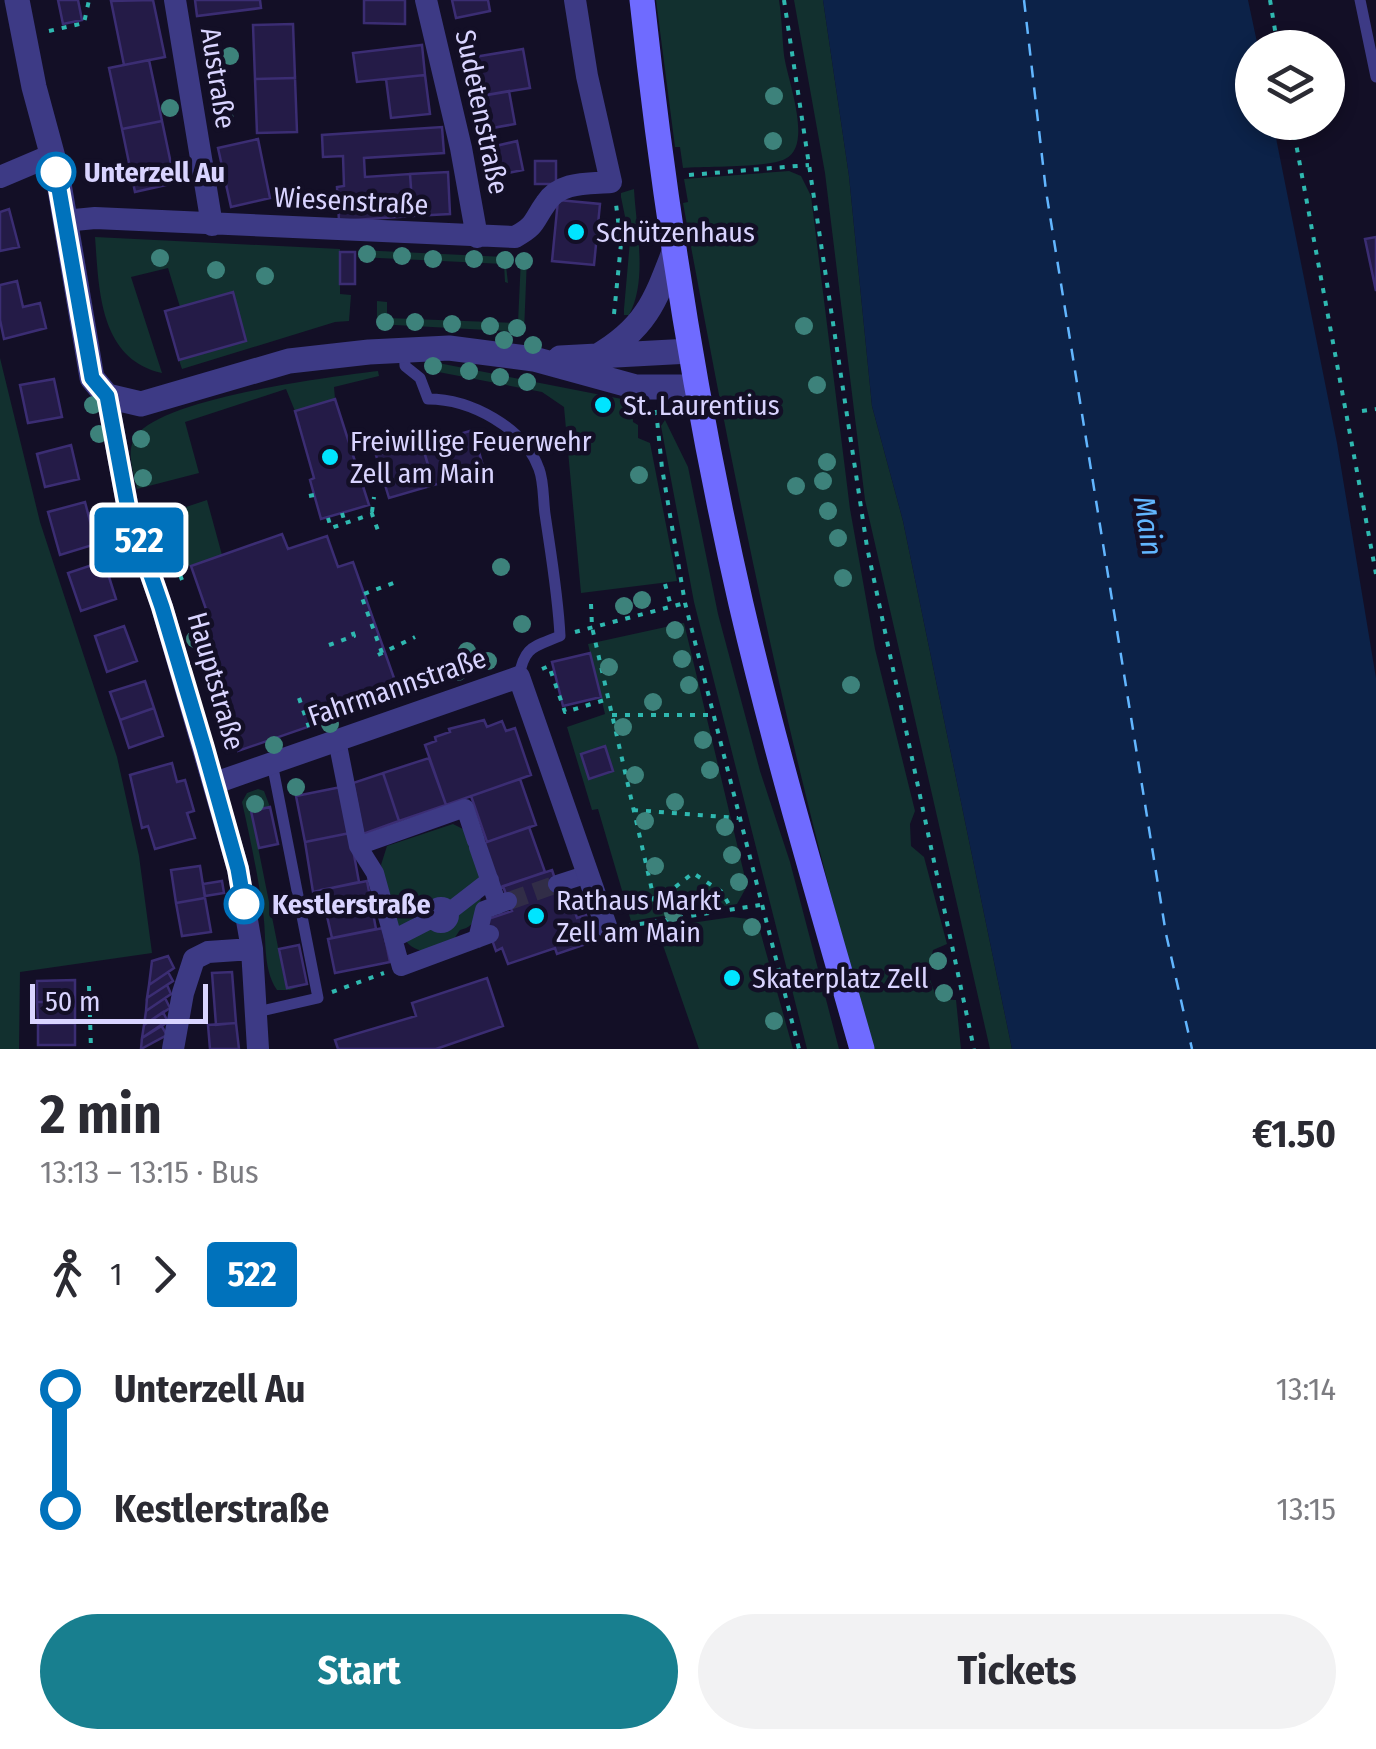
<!DOCTYPE html>
<meta charset="utf-8">
<style>
:root{--surface:#fff;--page:#f2f2f3;--text:#2b2b33;--muted:#7c7c81;--accent:#187f8f}
body{margin:0;font-family:"Fira Sans Condensed",sans-serif;background:var(--page);color:var(--text);height:100vh;display:flex;flex-direction:column;font-size:38px;white-space:nowrap}
*{box-sizing:border-box;margin:0}
p{font-size:32px;color:var(--muted)}
.icon{flex:none;width:55px;height:55px;fill:none;stroke:currentColor;stroke-width:2;stroke-linecap:round;stroke-linejoin:round}
.map{position:relative;height:1049px;overflow:hidden}
.sheet{display:flex;flex-direction:column;background:var(--surface);flex:1}
.sheet>*{flex:none}
.badge{padding:0 20px;border-radius:8px;font-size:35px;line-height:65px}
.tools{position:absolute;left:1235px;top:30px;display:grid;gap:20px}
.tools a{display:grid;place-items:center;width:110px;height:110px;border-radius:50%;background:var(--surface);box-shadow:0 5px 15px #0003;font-size:50px}
.scale{position:absolute;left:30px;bottom:25px;width:178px;box-sizing:border-box;padding-left:10px;border:5px solid #d9d4ff;border-top:0;font-size:28px;line-height:35px;white-space:nowrap;color:#d9d4ff;-webkit-text-stroke:8px #130f26;paint-order:stroke}
.map>.badge{position:absolute;translate:-50% -50%;box-shadow:0 0 0 5px #fff}
.legs{display:flex;align-items:center;gap:15px;height:110px;padding:0 40px;font-size:32px}
.legs p{margin-inline-start:auto}
.head{display:flex;align-items:center;justify-content:space-between;height:170px;padding:0 40px}
h1{font-size:55px;font-weight:700;line-height:75px}
.cta{display:flex;gap:20px;margin-top:auto;padding:20px 40px}
.cta a{flex:1;height:115px;border-radius:60px;background:var(--accent);color:#fff;font-size:40px;font-weight:700;line-height:115px;text-align:center}
.cta a+a{background:var(--page);color:var(--text)}
ul{padding:0 40px;list-style:none}
li{display:flex;align-items:center;gap:35px;height:120px;font-size:38px}
li i{display:grid;place-items:center;width:15px;height:100%;margin:0 12px;background:currentColor}
li i::after{content:'';width:25px;height:25px;margin:-12px;border:8px solid;border-radius:50%;background:var(--surface)}
li p{margin-inline-start:auto}
li:first-child i{background:linear-gradient(#0000 50%,currentColor 0)}
li:last-child i{background:linear-gradient(currentColor 50%,#0000 0)}
.map>svg:first-child{display:block}
.green{fill:#12302f}
.water{fill:#0c2248}
.lines{fill:none;stroke-linecap:round;stroke-linejoin:round}
.ferry{stroke:#62b6ff;stroke-width:2.5;stroke-dasharray:12 10;stroke-linecap:butt}
.building{fill:#241b47;stroke:#3b2d73;stroke-width:2.5}
.pedestrian-tunnel{stroke:#312d47;stroke-width:18;stroke-dasharray:18 9;stroke-linecap:butt}
.path{stroke:#2fb8b0;stroke-width:4;stroke-dasharray:5 8;stroke-linecap:butt}
.service{stroke:#3d3a85;stroke-width:11}
.pedestrian{stroke:#3d3a85;stroke-width:18}
.minor{stroke:#3d3a85;stroke-width:22}
.tertiary{stroke:#3d3a85;stroke-width:25}
.secondary{stroke:#6f6bff;stroke-width:25}
.tree{fill:#3d827b}
.line-1-casing{stroke:#fff;stroke-width:22}
.line-1{stroke:#0072bc;stroke-width:15}
.stop-1-dot{fill:#fff;stroke:#0072bc;stroke-width:5}
.poi-dot{fill:#00e5ff;stroke:#130f26;stroke-width:4}
.labels{text-anchor:middle;dominant-baseline:central;stroke-width:9;stroke-linejoin:round;paint-order:stroke}
.street-label{font-size:28px;fill:#d9d4ff;stroke:#130f26}
.stop-label{font-size:28px;font-weight:bold;fill:#d9d4ff;stroke:#130f26;text-anchor:start}
.poi-label{font-size:28px;fill:#d9d4ff;stroke:#130f26;text-anchor:start}
.water-label{font-size:30px;font-style:italic;fill:#62b6ff;stroke:#130f26}
</style>
<div class="map">
<svg width="1376" height="1049" viewBox="0 0 1376 1049">
<rect width="100%" height="100%" fill="#130f26"/>
<!-- green -->
<path class="green" d="M656 0H779C782 19 782 36 784 55 787 79 814 146 785 159 767 168 706 166 683 168L680 147H675Z
M794 0H823L849 176 872 406 903 521 1012 1049H990L865 500 825 173Z
M789 171 801 176 811 196 850 509 875 649 915 811 910 824 911 846 924 857 947 944 933 950 928 974 937 999 956 1000 961 1049H874C792 772 735 488 683 203L688 202 684 179Z
M634 189C636 228 648 280 629 315H624V309L630 241 621 197V193Z
M95 237 340 249V294L351 295 349 321 335 322 182 369 179 360 246 341 233 293 180 307 168 268 131 277 162 373C99 359 99 289 95 237Z
M359 250 505 257 508 283 505 282 504 264 358 257Z
M521 258H527L524 332 377 324V301L387 302V318L518 323Z
M0 358 40 522 117 757 139 856 152 953 20 972 19 1049H0Z
M428 361 632 401 633 422 638 425V438L650 443 677 581 581 593 564 407 542 392 428 370Z
M378 371 379 376 334 387 335 399 295 411 286 389 185 422 199 473 137 489C134 473 125 451 136 436 163 398 329 377 378 371Z
M665 420 688 467 718 614 760 771 790 862 839 1049H807L694 602 661 426Z
M207 500 222 555 167 573 147 520Z
M684 623 747 886 737 904 631 921 598 809 592 810 567 727 605 714 588 644Z
M258 789 264 791 270 807 251 812 286 987 307 984 290 990H277C262 968 267 937 263 912 258 875 250 838 242 802L247 793Z
M453 824 465 830 483 880 447 904 437 903 430 912 399 932 381 865 387 846Z
M482 892C479 908 479 926 460 930 456 935 454 941 450 944 435 955 413 954 404 938L431 925 437 928 450 925 454 912Z
M732 917 757 920 793 1049H699L657 928Z"/>
<!-- water -->
<path class="water" d="M823 0H1248L1258 47 1252 48V122L1273 123 1337 443 1376 678V1049H1012L903 521 872 406 849 176Z"/>
<g class="lines">
<!-- ferry -->
<path class="ferry" d="M1024 0 1046 191 1166 934 1192 1049"/>
</g>
<!-- building -->
<path class="building" d="M58 0H78L82 20 63 24Z
M153 0 165 57 124 65 111 1Z
M195 0H260L261 8 197 16Z
M364 0H405V24L364 23Z
M452 0H488L490 11 456 18Z
M293 24 295 78 255 79 253 25Z
M422 45 425 75 357 82 353 53Z
M523 49 530 88 475 97 468 58Z
M149 60 162 121 122 129 109 68Z
M425 75 430 114 391 118 386 79Z
M295 78 297 132 257 133 255 79Z
M509 91 515 124 481 130 475 97Z
M162 121 175 183 135 192 122 129Z
M442 127 444 153 364 158 365 177 410 174 413 216 339 221 337 187 344 186 343 156 323 157 322 135Z
M258 139 270 198 231 207 218 148Z
M517 141 523 170 493 176 487 148Z
M535 161H556V184H535Z
M448 172 450 214 413 216 410 174Z
M558 200 600 204 594 265 552 261Z
M9 209 19 247 0 251V212Z
M1376 237V291L1365 239Z
M340 252H355V284H340Z
M17 281 23 307 40 303 46 328 4 339 0 320V285Z
M233 292 246 341 179 360 165 311Z
M54 379 62 417 28 423 20 385Z
M335 399 369 505 321 519 310 480 314 478 295 411Z
M473 430 484 470 434 485 422 445Z
M421 441 434 485 389 498 376 455Z
M71 445 79 479 45 487 37 454Z
M85 502 96 544 60 555 48 512Z
M282 534 288 549 327 536 338 567 353 562 400 695 238 751 191 617 207 612 191 566Z
M104 561 116 599 81 611 68 573Z
M124 626 137 661 107 672 95 636Z
M590 653 601 697 563 706 552 662Z
M145 681 154 708 120 720 110 692Z
M154 708 163 736 129 748 120 720Z
M484 720 487 727 502 721 506 731 515 728 531 775 446 805 425 745 436 741 435 737 450 732 449 729Z
M605 746 613 771 589 779 581 754Z
M429 758 446 805 399 821 383 773Z
M172 763 177 782 185 780 194 811 187 813 195 838 155 849 148 826 142 828 130 775Z
M383 773 399 821 363 834 353 783Z
M520 779 536 825 487 842 471 796Z
M341 787 350 833 305 842 296 796Z
M270 807 278 844 259 848 251 811Z
M529 827 545 872 499 888 484 843Z
M350 833 359 882 313 892 305 842Z
M200 866 205 898 176 903 171 870Z
M552 870 560 894 568 891 577 918 586 915 595 941 557 954 555 948 508 964 502 948 496 951 485 920 512 911 503 886Z
M222 881 224 893 205 896 203 884Z
M367 881 376 929 332 938 321 890Z
M205 898 211 932 182 936 176 903Z
M383 928 390 962 335 973 328 939Z
M299 945 307 984 287 988 279 949Z
M168 956 174 968 149 985 152 961Z
M168 972 173 981 147 998 149 985Z
M232 972 236 1023 216 1025 212 973Z
M487 978 503 1026 436 1049H338L335 1040 416 1016 412 1003Z
M75 980V1002H37V981Z
M167 985 171 994 146 1011 147 998Z
M165 998 170 1008 144 1025 146 1011Z
M37 1002H75V1023L38 1024Z
M163 1012 168 1022 142 1038 144 1025Z
M75 1023V1045H38V1024Z
M236 1023 239 1049H210L208 1025Z
M161 1025 167 1035 141 1049 142 1038Z"/>
<g class="lines">
<!-- pedestrian-tunnel -->
<path class="pedestrian-tunnel" d="M509 901 557 884"/>
<!-- path -->
<path class="path" d="M784 0 867 547 974 1049
M1270 0 1278 48
M49 31 84 23 89 0
M1292 122 1376 574
M689 175 809 165
M614 314 621 244 616 204
M656 410 662 468 685 603 799 1049
M1362 411 1376 409
M309 496 314 495
M372 512 374 497
M342 513 345 523
M328 518 331 528 372 514 380 536
M182 580 180 575 184 574
M665 584 671 606
M591 604 592 627 659 921 691 940
M575 632 685 603
M329 645 354 636 352 630
M382 653 361 595 396 582
M378 655 415 637
M542 669 549 666 565 712 608 699
M299 698 309 727
M612 715H712
M633 810 738 818
M655 903 693 873 722 892 732 910
M627 926 760 905
M89 986 91 1049
M332 992 384 973"/>
<!-- service -->
<path class="service" d="M1360 0 1376 77
M404 349 405 366 420 378 428 399C470 399 524 427 539 469 544 482 543 500 545 514 551 555 558 595 560 636 534 647 524 646 519 677
M257 1012 318 998 272 763"/>
<!-- pedestrian -->
<path class="pedestrian" d="M337 740 358 846 375 873 401 967 490 934
M358 846 465 808 476 841
M478 847 498 905
M557 884 588 874
M432 915a9 9 0 1 1 18 0a9 9 0 1 1-18 0Z
M450 911 490 880
M393 939 432 919
M477 939 484 910 508 901"/>
<!-- minor -->
<path class="minor" d="M175 0 212 225
M426 0 461 148 477 237
M0 177 52 155
M64 221 95 218 515 237C537 225 533 221 546 203 560 181 588 184 611 182L587 76 575 0
M107 396 128 509 162 607 238 869 252 949 258 1049
M215 783 519 677 606 926
M173 1049 183 993 194 959 208 952 252 949"/>
<!-- tertiary -->
<path class="tertiary" d="M17 0 34 87 57 172 92 378 107 396 141 404 289 361 369 352 449 348 534 359 636 387H695
M596 357C645 329 655 302 674 252
M560 358 690 351"/>
<!-- secondary -->
<path class="secondary" d="M642 0C664 203 695 404 741 604 776 754 820 901 862 1049"/>
</g>
<!-- trees -->
<g class="tree">
<circle cx="230" cy="56" r="9"/>
<circle cx="774" cy="96" r="9"/>
<circle cx="170" cy="108" r="9"/>
<circle cx="225" cy="119" r="9"/>
<circle cx="773" cy="141" r="9"/>
<circle cx="367" cy="254" r="9"/>
<circle cx="402" cy="256" r="9"/>
<circle cx="160" cy="258" r="9"/>
<circle cx="433" cy="259" r="9"/>
<circle cx="474" cy="259" r="9"/>
<circle cx="505" cy="260" r="9"/>
<circle cx="524" cy="261" r="9"/>
<circle cx="216" cy="270" r="9"/>
<circle cx="265" cy="276" r="9"/>
<circle cx="385" cy="322" r="9"/>
<circle cx="415" cy="322" r="9"/>
<circle cx="452" cy="324" r="9"/>
<circle cx="490" cy="326" r="9"/>
<circle cx="804" cy="326" r="9"/>
<circle cx="517" cy="328" r="9"/>
<circle cx="504" cy="340" r="9"/>
<circle cx="533" cy="345" r="9"/>
<circle cx="433" cy="366" r="9"/>
<circle cx="469" cy="371" r="9"/>
<circle cx="500" cy="377" r="9"/>
<circle cx="527" cy="382" r="9"/>
<circle cx="817" cy="385" r="9"/>
<circle cx="93" cy="405" r="9"/>
<circle cx="99" cy="434" r="9"/>
<circle cx="141" cy="439" r="9"/>
<circle cx="827" cy="462" r="9"/>
<circle cx="639" cy="475" r="9"/>
<circle cx="143" cy="478" r="9"/>
<circle cx="823" cy="481" r="9"/>
<circle cx="796" cy="486" r="9"/>
<circle cx="828" cy="511" r="9"/>
<circle cx="838" cy="538" r="9"/>
<circle cx="501" cy="567" r="9"/>
<circle cx="843" cy="578" r="9"/>
<circle cx="642" cy="600" r="9"/>
<circle cx="624" cy="606" r="9"/>
<circle cx="522" cy="624" r="9"/>
<circle cx="675" cy="630" r="9"/>
<circle cx="195" cy="639" r="9"/>
<circle cx="467" cy="651" r="9"/>
<circle cx="682" cy="659" r="9"/>
<circle cx="488" cy="661" r="9"/>
<circle cx="609" cy="667" r="9"/>
<circle cx="458" cy="672" r="9"/>
<circle cx="689" cy="685" r="9"/>
<circle cx="851" cy="685" r="9"/>
<circle cx="653" cy="702" r="9"/>
<circle cx="330" cy="724" r="9"/>
<circle cx="623" cy="727" r="9"/>
<circle cx="227" cy="734" r="9"/>
<circle cx="703" cy="740" r="9"/>
<circle cx="274" cy="745" r="9"/>
<circle cx="710" cy="770" r="9"/>
<circle cx="635" cy="775" r="9"/>
<circle cx="296" cy="787" r="9"/>
<circle cx="675" cy="802" r="9"/>
<circle cx="255" cy="804" r="9"/>
<circle cx="645" cy="821" r="9"/>
<circle cx="725" cy="827" r="9"/>
<circle cx="732" cy="855" r="9"/>
<circle cx="655" cy="866" r="9"/>
<circle cx="739" cy="882" r="9"/>
<circle cx="673" cy="913" r="9"/>
<circle cx="752" cy="927" r="9"/>
<circle cx="673" cy="936" r="9"/>
<circle cx="938" cy="961" r="9"/>
<circle cx="944" cy="993" r="9"/>
<circle cx="774" cy="1021" r="9"/>
</g>
<g class="lines">
<defs>
<path id="line-1" d="M56 172 92 378 107 396 128 509 162 607 204 748 238 869 244 904"/>
</defs>
<!-- line-1 casing -->
<use href="#line-1" class="line-1-casing"/>
<!-- line-1 -->
<use href="#line-1" class="line-1"/>
</g>
<!-- markers -->
<g class="stop-1-dot">
<circle cx="56" cy="172" r="18"/>
<circle cx="244" cy="904" r="18"/>
</g>
<g class="poi-dot">
<circle cx="576" cy="232" r="10"/>
<circle cx="603" cy="405" r="10"/>
<circle cx="330" cy="457" r="10"/>
<circle cx="536" cy="916" r="10"/>
<circle cx="732" cy="978" r="10"/>
</g>
<g class="labels">
<!-- street labels -->
<g class="street-label">
<text transform="translate(218 78) rotate(81)">Austraße</text>
<text transform="translate(482 112) rotate(78)">Sudetenstraße</text>
<text transform="translate(351 201) rotate(3)">Wiesenstraße</text>
<text transform="translate(216 681) rotate(74)">Hauptstraße</text>
<text transform="translate(397 687) rotate(-19)">Fahrmannstraße</text>
</g>
<!-- stop labels -->
<g class="stop-label">
<text x="84" y="172">Unterzell Au</text>
<text x="272" y="904">Kestlerstraße</text>
</g>
<!-- poi labels -->
<g class="poi-label">
<text x="596" y="232">Schützenhaus</text>
<text x="623" y="405">St. Laurentius</text>
<text x="350" y="441">Freiwillige Feuerwehr<tspan x="350" dy="32">Zell am Main</tspan></text>
<text x="556" y="900">Rathaus Markt<tspan x="556" dy="32">Zell am Main</tspan></text>
<text x="752" y="978">Skaterplatz Zell</text>
</g>
<!-- water labels -->
<g class="water-label">
<text transform="translate(1148 526) rotate(81)">Main</text>
</g>
</g>
</svg>
<div class="tools">
<a><svg class="icon" aria-label="layers" viewBox="0 0 24 24"><path d="M12 4l9 5-9 5-9-5zM3 14l9 5 9-5"/></svg></a>
</div>
<div class="scale">50 m</div>
<b class="badge" style="left:139px;top:540px;background:#0072bc;color:#fff">522</b>
</div>
<section class="sheet">
<div class="head"><div><h1>2 min</h1><p>13:13 – 13:15 · Bus</p></div><b>€1.50</b></div>
<div class="legs"><svg class="icon" aria-label="walk" viewBox="0 0 24 24"><circle cx="13" cy="4" r="2"/><path d="M13 8l-2 6 4 7M11 14l-3 7M7 12l3-4h3l4 4"/></svg>1<svg class="icon" aria-label="forward" viewBox="0 0 24 24"><path d="M9 5l7 7-7 7"/></svg><b class="badge" style="background:#0072bc;color:#fff">522</b></div>
<ul>
<li><i style="color:#0072bc"></i><b>Unterzell Au</b><p>13:14</p></li>
<li><i style="color:#0072bc"></i><b>Kestlerstraße</b><p>13:15</p></li>
</ul>
<div class="cta"><a>Start</a><a>Tickets</a></div>
</section>
